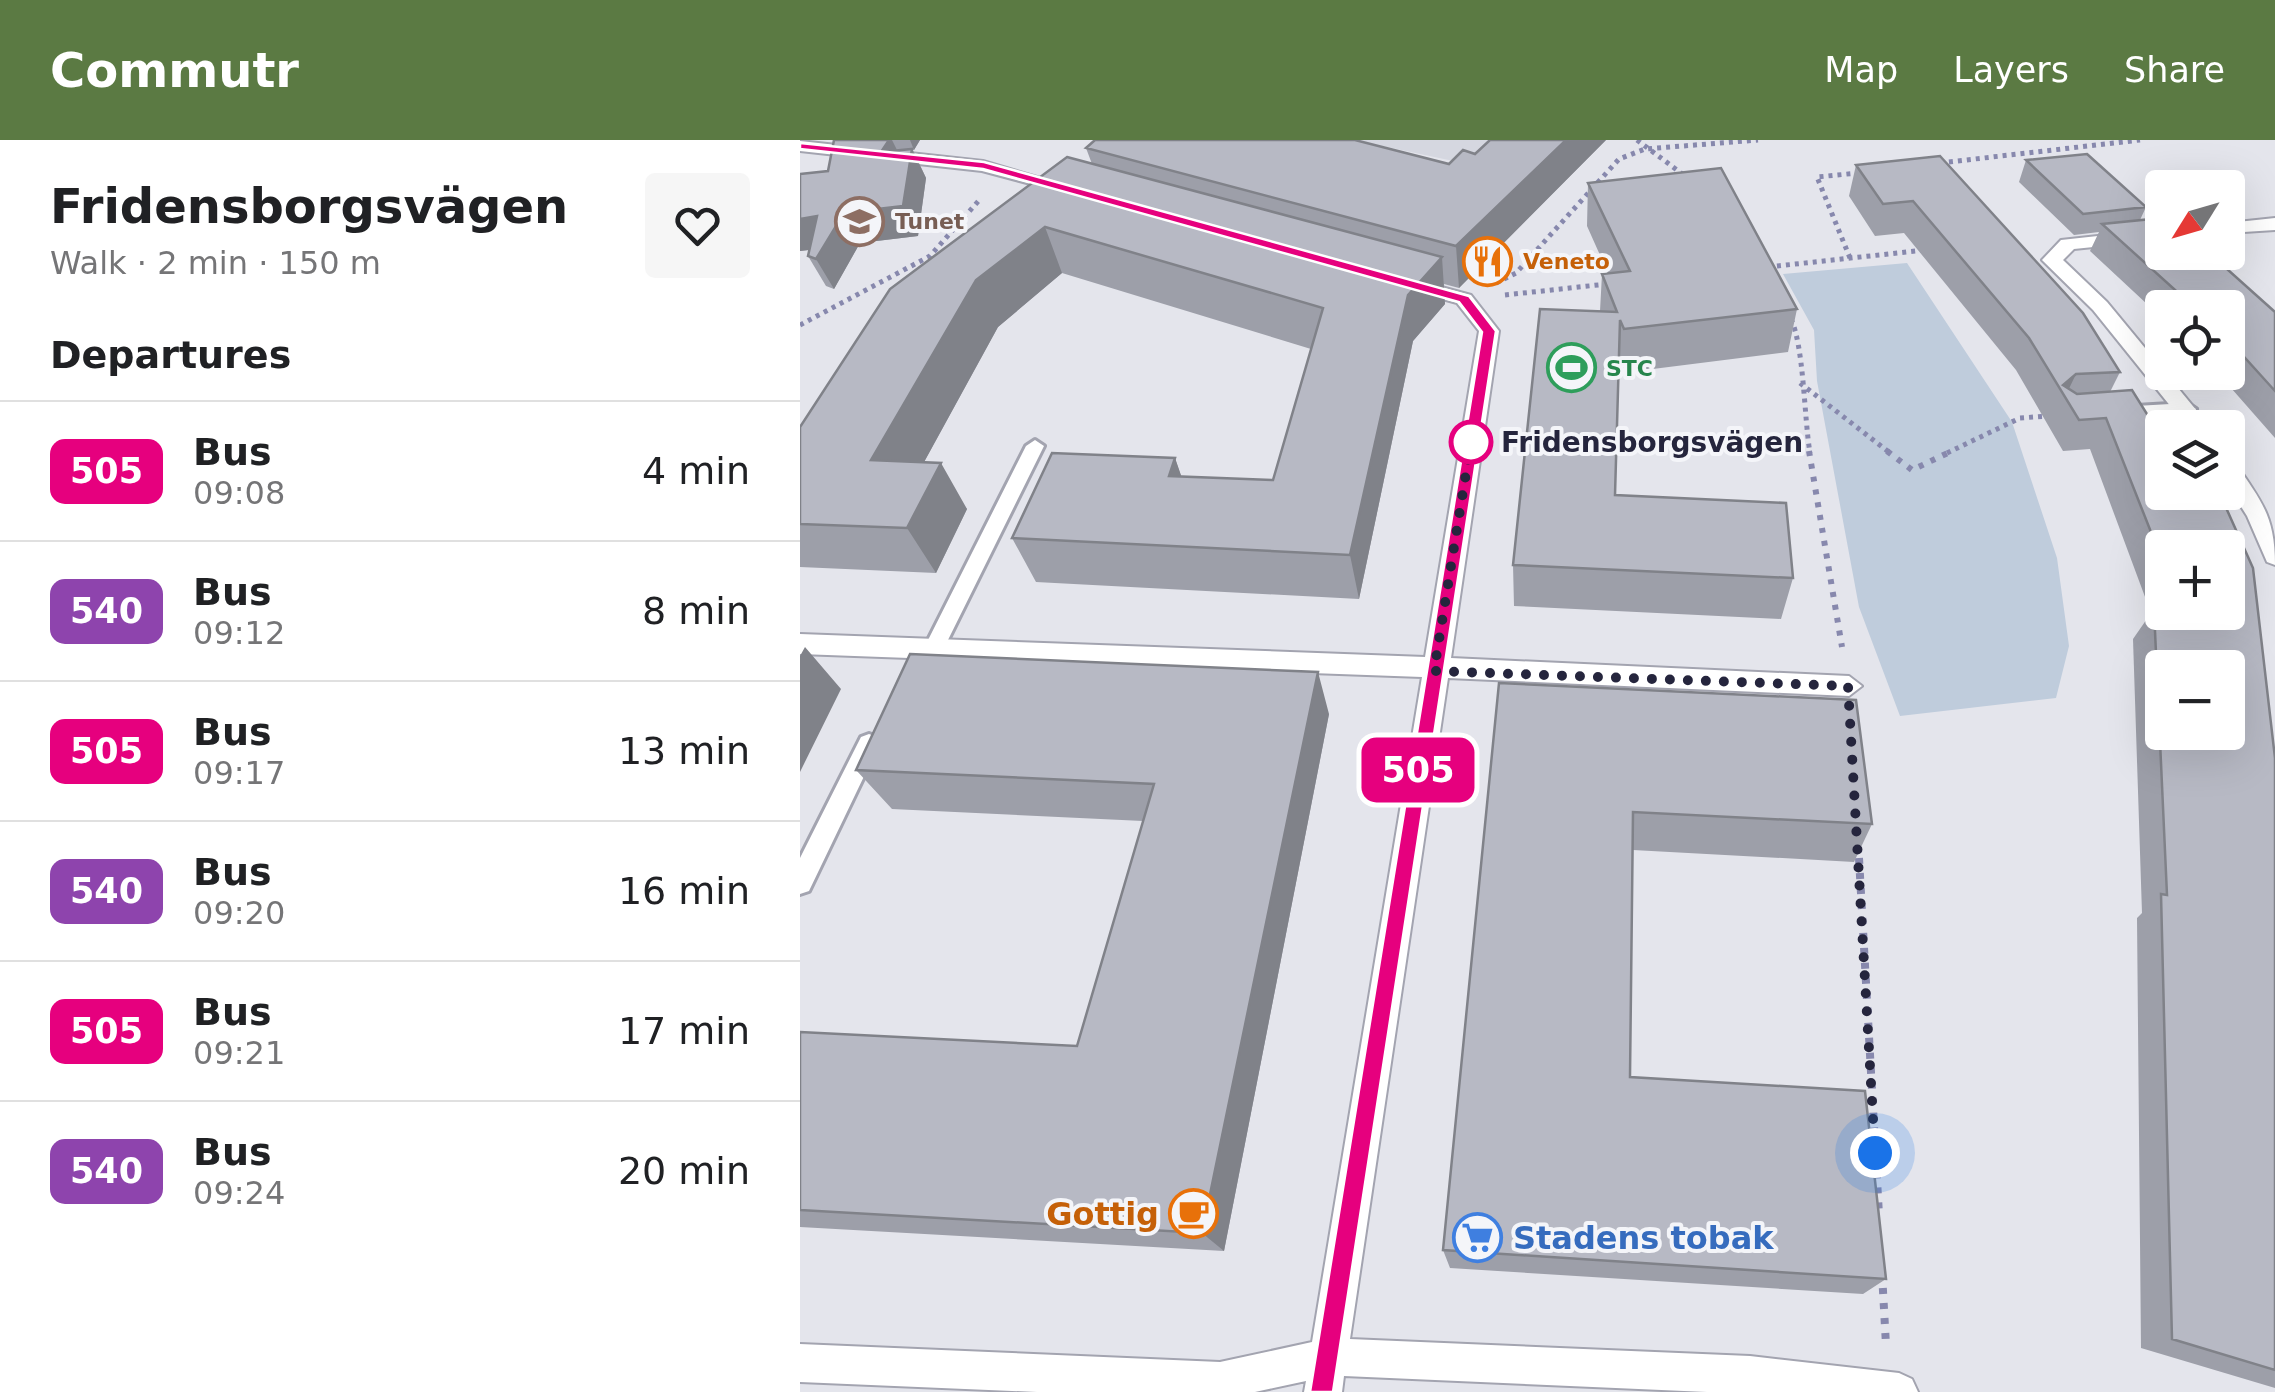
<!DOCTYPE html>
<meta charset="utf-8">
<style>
:root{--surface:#fff;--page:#f6f6f6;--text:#202124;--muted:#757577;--line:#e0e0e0;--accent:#5b7a43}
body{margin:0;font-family:"DejaVu Sans",sans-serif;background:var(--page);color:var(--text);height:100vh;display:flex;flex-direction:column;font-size:38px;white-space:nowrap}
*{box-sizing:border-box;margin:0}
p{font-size:32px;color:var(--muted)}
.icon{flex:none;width:55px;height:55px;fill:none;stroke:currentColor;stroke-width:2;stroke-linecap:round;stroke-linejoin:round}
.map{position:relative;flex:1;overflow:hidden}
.details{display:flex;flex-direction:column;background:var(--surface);width:800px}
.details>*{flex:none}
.badge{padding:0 20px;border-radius:15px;font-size:35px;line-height:65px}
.needle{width:65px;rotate:233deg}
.fabs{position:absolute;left:1345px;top:30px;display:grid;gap:20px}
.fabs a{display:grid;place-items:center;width:100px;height:100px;border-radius:10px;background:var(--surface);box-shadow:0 10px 40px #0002;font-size:50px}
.you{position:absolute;width:50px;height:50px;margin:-25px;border:8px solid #fff;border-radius:50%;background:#1a73e8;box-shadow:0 0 0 15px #1a73e833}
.map>.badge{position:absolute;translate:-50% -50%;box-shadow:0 0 0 5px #fff}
h2{padding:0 50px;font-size:38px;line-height:90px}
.round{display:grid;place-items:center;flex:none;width:105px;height:105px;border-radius:10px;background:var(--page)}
.head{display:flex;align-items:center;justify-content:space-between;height:170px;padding:0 50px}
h1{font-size:48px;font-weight:700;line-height:75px}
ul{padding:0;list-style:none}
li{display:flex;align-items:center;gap:30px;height:140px;padding:0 50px;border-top:2px solid var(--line)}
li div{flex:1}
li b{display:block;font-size:38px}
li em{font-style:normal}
li .badge{min-width:110px;font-weight:700;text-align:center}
header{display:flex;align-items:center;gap:60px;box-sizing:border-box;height:140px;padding:0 50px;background:var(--accent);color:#fff}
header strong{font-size:48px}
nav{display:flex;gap:55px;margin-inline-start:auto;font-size:35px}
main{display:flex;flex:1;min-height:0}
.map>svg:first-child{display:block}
.built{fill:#d5d7e0}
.green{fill:#bfccdc}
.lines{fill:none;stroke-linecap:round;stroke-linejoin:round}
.service-casing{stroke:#a3a4b0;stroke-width:6}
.minor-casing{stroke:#a3a4b0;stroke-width:4}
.path-far2{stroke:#8788ad;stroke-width:5;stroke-dasharray:4 5;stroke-linecap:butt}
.path-far1{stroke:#8788ad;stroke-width:6;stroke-dasharray:5 8;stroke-linecap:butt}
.path{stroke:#8788ad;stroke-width:8;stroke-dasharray:6 9;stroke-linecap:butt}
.service{fill:#fff;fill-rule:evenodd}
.minor{fill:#fff;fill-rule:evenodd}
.wall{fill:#9d9fa9;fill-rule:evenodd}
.shaded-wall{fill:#808289}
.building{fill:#b7b9c4;stroke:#808289;stroke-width:2.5;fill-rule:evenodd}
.line{fill:#e6007e;stroke:#fff;stroke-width:2.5}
.walk{stroke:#25253d;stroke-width:10;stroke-dasharray:0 18}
.stop-dot{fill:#fff;stroke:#e6007e;stroke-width:5}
.labels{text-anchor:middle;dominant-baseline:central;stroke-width:8;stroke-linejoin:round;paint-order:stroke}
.far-education-label{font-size:22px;font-weight:bold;fill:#785e54;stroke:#f4f5f9;text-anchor:start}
.far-food-label{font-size:22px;font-weight:bold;fill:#c56008;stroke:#f4f5f9;text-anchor:start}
.far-leisure-label{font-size:22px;font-weight:bold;fill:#27864d;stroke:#f4f5f9;text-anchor:start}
.stop-label{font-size:28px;font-weight:bold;fill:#25253d;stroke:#f4f5f9;text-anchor:start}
.near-food-label{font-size:32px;font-weight:bold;fill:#c56008;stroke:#f4f5f9;text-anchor:end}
.near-shop-label{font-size:32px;font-weight:bold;fill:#366cbe;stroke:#f4f5f9;text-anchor:start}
</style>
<header>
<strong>Commutr</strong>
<nav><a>Map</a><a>Layers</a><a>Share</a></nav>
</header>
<main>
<section class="details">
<div class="head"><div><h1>Fridensborgsvägen</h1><p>Walk · 2 min · 150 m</p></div><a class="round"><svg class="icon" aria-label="heart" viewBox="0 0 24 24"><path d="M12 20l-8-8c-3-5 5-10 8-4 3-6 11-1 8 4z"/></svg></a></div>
<h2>Departures</h2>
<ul>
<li><span class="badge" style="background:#e6007e;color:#fff">505</span><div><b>Bus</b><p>09:08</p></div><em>4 min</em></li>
<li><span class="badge" style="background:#8e44ad;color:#fff">540</span><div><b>Bus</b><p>09:12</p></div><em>8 min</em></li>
<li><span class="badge" style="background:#e6007e;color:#fff">505</span><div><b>Bus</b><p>09:17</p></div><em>13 min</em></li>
<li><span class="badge" style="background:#8e44ad;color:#fff">540</span><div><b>Bus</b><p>09:20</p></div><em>16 min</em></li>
<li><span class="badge" style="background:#e6007e;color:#fff">505</span><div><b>Bus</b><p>09:21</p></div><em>17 min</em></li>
<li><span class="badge" style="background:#8e44ad;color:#fff">540</span><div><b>Bus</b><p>09:24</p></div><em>20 min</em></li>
</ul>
</section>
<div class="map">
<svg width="1475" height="1252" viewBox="0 0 1475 1252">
<rect width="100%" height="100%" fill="#e4e5ec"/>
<!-- built -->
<path class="built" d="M554 0H780L658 22Z"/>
<!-- green -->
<path class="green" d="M1107 123 1212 282 1257 418 1269 506 1256 558 1100 576 1059 467 1017 241 1014 190 983 134Z"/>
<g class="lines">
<defs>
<path id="service" d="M1387 263 1396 269 1393 273 1319 279 1310 273 1319 267Z
M235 300 244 306 145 506 135 514 128 512 125 506 226 306Z
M69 594 77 597 80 603 9 751 0 754V718L61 597Z"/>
<path id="minor" d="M0 1 183 21 281 50 272 55 182 31 0 11Z
M1475 78V90L1428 93V83Z
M1362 89V100L1274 109 1263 120 1307 162 1411 288H1388L1293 170 1242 120 1261 100Z
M612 139 671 155 699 191 651 518 1049 536 1062 546 1049 556 648 538 550 1199 950 1216 1099 1233 1112 1239 1118 1252H907L544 1236 542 1252H504L506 1241 455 1252H237L0 1242V1204L420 1222 512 1202 622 537 0 514V494L625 517 679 191 657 163 605 149 602 145Z
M1428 321 1436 324C1462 362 1475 377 1475 425L1467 422 1447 376 1428 346Z"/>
</defs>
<!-- service casing -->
<use href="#service" class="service-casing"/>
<!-- minor casing -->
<use href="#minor" class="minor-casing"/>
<!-- path-far2 -->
<path class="path-far2" d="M837 0 885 36
M1140 23 1340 0
M1050 118 1017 37 1058 33
M968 127 1125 110
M696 143 716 133 819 19 845 9 958 0
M705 155 807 144
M991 179C1004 207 1004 277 1010 313
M0 185 130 116 181 58
M1000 243 1090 313
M1147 313 1220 278 1249 276"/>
<!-- path-far1 -->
<path class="path-far1" d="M1009 311 1042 507
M1087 311 1112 330 1152 311
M1058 708 1059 721"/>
<!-- path -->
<path class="path" d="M1059 718 1079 1075
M1082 1133 1086 1205"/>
<!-- service -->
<use href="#service" class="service"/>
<!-- minor -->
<use href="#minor" class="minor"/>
</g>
<!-- wall -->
<path class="wall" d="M34 0H120L114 10H113L126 38 118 96 60 103 34 149 26 146 8 116 10 110 0 111V34L28 31Z
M690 0H806L659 148 644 144 645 164 613 201 559 459 236 442 212 398 375 318 381 336 473 340 511 209 262 133 198 187 124 322 167 369 136 433 0 427V287L292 24 286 8 649 24 675 14Z
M1140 16 1283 173 1320 232 1310 252 1332 250 1362 298V352H1419L1453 428 1475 618V1248L1341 1208 1337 778 1342 773 1333 499 1351 473 1290 309 1263 311 1216 230 1104 93 1075 96 1049 56 1056 25ZM1362 408H1428V472H1362ZM1362 528H1428V592H1362Z
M1226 20 1346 67 1340 80 1475 172V298L1417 232H1428V168H1362V178L1290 111 1299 92 1274 95 1219 42Z
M788 43 997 169 988 212 821 233 819 227 815 355 993 438 981 479 714 466 713 425 800 171 802 134 808 133 787 86Z
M699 543 1072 684 1054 722 833 710 830 937 1086 1139 1063 1154 650 1128 643 1110Z
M529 574 424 1111 0 1087V892L277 906 343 681 92 669 56 630Z"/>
<!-- shaded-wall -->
<path class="shaded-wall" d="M89 0H92L105 26 81 12Z
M110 0H120L114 10Z
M766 0H806L659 148 656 106Z
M112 9 126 38 118 96 60 103 34 149 16 119 23 108 0 111V79L44 73Z
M245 87 262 133 198 187 100 366 71 320 176 140Z
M642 117 645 164 613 201 559 459 550 415 608 155Z
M1276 234 1265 257 1263 245Z
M375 318 391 364 369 336Z
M141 323 167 369 136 433 107 388Z
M5 507 41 549 0 632V516Z
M518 532 529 574 424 1111 402 1093Z"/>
<!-- building -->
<path class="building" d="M34 0H89L81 12 112 9 103 66 44 73 16 119 8 116 17 76 0 79V34L28 31Z
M295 0H555L649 24 663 10 675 14 690 0H766L656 106 286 8Z
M1287 14 1346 67 1283 74 1226 20Z
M1140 16 1283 173 1320 232 1276 234 1263 245 1277 254 1332 250 1362 298V352H1419L1453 428 1475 618V1230L1372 1199 1361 754 1367 755 1354 469 1362 471V472L1385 475 1383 472H1428V408H1362V420L1306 278 1279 280 1229 198 1113 61 1083 64 1056 25ZM1362 528H1428V592H1362Z
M267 17 642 117 608 155 550 415 212 398 252 313 375 318 369 336 473 340 523 168 245 87 176 140 71 320 141 323 107 388 0 384V287L90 149Z
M921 28 997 169 824 189 820 180 815 355 986 363 993 438 713 425 740 169 817 172 802 134 830 131 788 43Z
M1362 78V112H1408L1475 172V251L1428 199V168H1395L1302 84Z
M110 514 518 532 402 1093 0 1070V892L277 906 354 644 56 630Z
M699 543 1056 560 1072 684 833 672 830 937 1065 951 1086 1139 643 1110Z"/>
<!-- line -->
<path class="line" d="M0 3 184 22 669 156 696 191 533 1252H510L682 192 659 162 183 29 0 9Z"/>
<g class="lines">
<!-- walk -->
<path class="walk" d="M671 302 634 531 1048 546 1075 1013"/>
</g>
<!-- icons -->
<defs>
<symbol id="school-ring" viewBox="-11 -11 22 22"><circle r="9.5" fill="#f4f5f9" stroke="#8d6e63" stroke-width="1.5"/><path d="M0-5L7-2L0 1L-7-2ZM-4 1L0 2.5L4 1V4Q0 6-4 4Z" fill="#8d6e63"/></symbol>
<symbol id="restaurant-ring" viewBox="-11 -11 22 22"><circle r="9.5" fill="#f4f5f9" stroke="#e8710a" stroke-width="1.5"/><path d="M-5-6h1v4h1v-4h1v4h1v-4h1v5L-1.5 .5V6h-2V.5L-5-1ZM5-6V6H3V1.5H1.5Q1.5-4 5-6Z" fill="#e8710a"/></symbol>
<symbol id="stadium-ring" viewBox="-11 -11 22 22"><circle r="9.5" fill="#f4f5f9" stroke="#2e9e5b" stroke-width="1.5"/><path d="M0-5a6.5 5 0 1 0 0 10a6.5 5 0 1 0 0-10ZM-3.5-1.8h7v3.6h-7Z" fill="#2e9e5b"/></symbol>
<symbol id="cafe-ring" viewBox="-11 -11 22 22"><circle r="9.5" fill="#f4f5f9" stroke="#e8710a" stroke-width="1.5"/><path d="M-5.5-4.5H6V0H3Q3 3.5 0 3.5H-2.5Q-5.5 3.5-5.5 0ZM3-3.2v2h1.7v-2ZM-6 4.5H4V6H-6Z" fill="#e8710a"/></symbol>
<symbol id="supermarket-ring" viewBox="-11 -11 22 22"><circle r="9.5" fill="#f4f5f9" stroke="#3f7fe0" stroke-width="1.5"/><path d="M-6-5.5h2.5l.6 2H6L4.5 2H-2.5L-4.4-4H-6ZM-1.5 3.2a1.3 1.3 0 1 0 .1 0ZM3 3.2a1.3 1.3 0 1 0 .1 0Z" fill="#3f7fe0"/></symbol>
</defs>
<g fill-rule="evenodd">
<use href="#school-ring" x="32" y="54" width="55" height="55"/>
<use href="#restaurant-ring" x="660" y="94" width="55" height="55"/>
<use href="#stadium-ring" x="744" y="200" width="55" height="55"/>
<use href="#cafe-ring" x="366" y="1046" width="55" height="55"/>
<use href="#supermarket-ring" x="650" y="1070" width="55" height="55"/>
</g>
<!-- markers -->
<circle class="stop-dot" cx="671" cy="302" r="20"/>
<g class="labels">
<!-- far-education labels -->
<g class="far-education-label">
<text x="95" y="81">Tunet</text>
</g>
<!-- far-food labels -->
<g class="far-food-label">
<text x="723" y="121">Veneto</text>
</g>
<!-- far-leisure labels -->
<g class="far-leisure-label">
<text x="806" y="228">STC</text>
</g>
<!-- stop labels -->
<g class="stop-label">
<text x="701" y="302">Fridensborgsvägen</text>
</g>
<!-- near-food labels -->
<g class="near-food-label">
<text x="359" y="1074">Gottig</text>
</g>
<!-- near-shop labels -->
<g class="near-shop-label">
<text x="713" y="1098">Stadens tobak</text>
</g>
</g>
</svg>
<div class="fabs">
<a><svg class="needle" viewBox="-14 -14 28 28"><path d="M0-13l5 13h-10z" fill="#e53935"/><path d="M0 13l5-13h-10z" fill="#757577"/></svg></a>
<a><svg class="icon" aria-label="locate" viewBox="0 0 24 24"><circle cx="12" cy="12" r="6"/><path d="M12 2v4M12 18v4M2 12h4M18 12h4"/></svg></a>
<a><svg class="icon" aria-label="layers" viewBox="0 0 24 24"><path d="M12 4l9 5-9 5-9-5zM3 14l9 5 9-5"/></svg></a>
<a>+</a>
<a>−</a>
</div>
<div class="you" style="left:1075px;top:1013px"></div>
<b class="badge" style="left:618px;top:630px;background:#e6007e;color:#fff">505</b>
</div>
</main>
